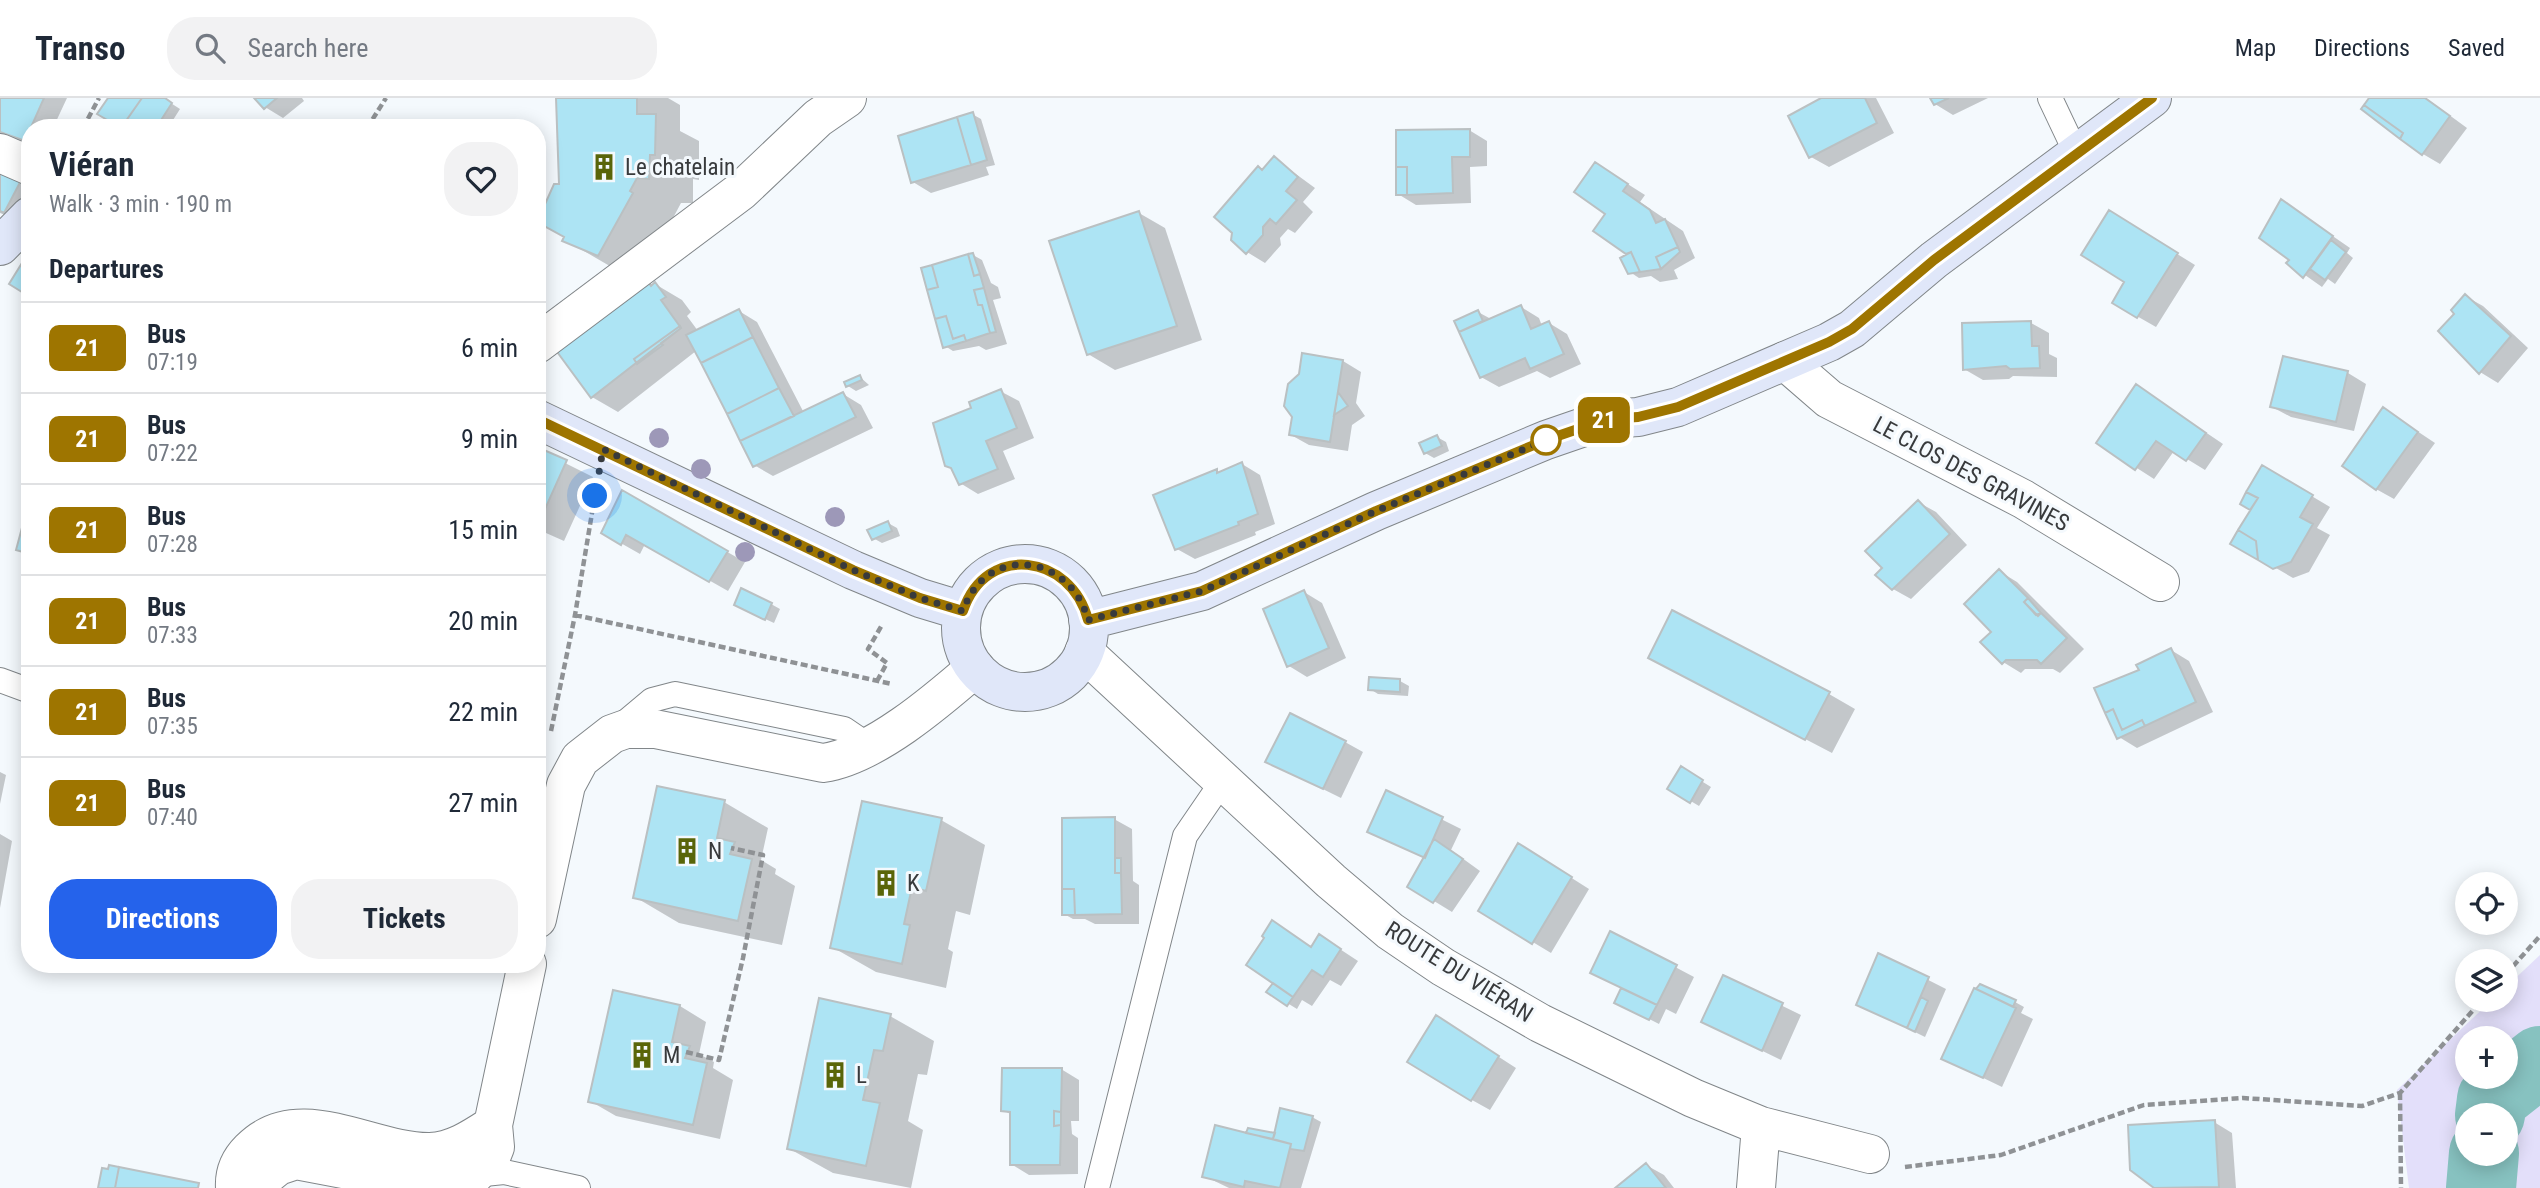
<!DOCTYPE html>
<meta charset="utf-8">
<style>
:root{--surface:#fff;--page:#f2f2f3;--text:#1f2937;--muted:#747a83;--line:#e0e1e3;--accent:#2563eb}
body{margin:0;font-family:"Roboto Condensed",sans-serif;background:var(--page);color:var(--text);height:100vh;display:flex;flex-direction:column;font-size:26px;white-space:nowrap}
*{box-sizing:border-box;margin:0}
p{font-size:23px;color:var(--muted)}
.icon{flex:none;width:38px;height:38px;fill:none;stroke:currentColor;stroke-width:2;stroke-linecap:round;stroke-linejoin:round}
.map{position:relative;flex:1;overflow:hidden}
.details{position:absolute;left:21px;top:21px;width:525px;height:854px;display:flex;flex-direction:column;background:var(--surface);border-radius:28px;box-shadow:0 4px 18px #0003}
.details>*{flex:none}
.badge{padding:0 14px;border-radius:10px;font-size:24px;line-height:46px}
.controls{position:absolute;left:2455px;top:774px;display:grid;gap:14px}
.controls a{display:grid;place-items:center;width:63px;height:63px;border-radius:50%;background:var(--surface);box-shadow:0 4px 18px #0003;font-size:35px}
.you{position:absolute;width:35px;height:35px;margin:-18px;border:5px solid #fff;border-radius:50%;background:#1a73e8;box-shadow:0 0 0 10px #1a73e833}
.map>.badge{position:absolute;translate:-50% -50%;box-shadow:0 0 0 4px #fff}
h2{padding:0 28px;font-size:26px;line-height:63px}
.round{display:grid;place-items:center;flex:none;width:74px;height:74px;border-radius:28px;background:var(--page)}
.summary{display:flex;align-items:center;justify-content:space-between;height:119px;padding:0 28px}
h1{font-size:33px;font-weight:700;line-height:52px}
.primary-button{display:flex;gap:14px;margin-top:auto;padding:14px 28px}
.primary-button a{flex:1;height:80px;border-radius:28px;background:var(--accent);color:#fff;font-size:28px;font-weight:700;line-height:80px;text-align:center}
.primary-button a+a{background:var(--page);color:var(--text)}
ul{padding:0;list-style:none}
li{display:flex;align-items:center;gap:21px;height:91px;padding:0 28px;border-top:2px solid var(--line)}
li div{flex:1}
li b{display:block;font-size:26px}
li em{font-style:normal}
li .badge{min-width:77px;font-weight:700;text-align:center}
header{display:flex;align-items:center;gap:42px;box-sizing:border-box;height:98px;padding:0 35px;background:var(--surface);border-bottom:2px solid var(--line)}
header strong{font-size:33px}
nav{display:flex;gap:38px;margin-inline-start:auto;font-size:24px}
.search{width:490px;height:63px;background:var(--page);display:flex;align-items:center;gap:18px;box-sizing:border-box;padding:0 24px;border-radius:28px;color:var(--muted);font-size:26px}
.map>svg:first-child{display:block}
.green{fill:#e3dffa;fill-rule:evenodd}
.shadow{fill:#0003}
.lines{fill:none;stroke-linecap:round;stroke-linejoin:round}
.river{stroke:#87c2c0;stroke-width:70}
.building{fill:#ade4f4;stroke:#bac0c2;stroke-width:2}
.lane-casing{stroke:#818689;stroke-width:26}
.street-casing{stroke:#818689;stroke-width:40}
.secondary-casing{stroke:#818689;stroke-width:40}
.path{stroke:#8f9295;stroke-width:4.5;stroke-dasharray:7 3.5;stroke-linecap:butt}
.lane{stroke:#fff;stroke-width:24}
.street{stroke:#fff;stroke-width:38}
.secondary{stroke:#e0e7f9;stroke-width:38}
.tree{fill:#9d98b8}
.line-casing{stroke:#fff;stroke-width:16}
.line{stroke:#9e7500;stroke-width:10}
.walk{stroke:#383a3c;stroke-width:7;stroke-dasharray:0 12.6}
.stop-dot{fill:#fff;stroke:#9e7500;stroke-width:3.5}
.labels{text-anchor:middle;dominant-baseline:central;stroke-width:6;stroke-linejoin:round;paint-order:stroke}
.poi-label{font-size:23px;fill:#383a3c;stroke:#f4f9fd;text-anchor:start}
.street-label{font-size:23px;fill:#383a3c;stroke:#f4f9fd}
</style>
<header>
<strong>Transo</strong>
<div class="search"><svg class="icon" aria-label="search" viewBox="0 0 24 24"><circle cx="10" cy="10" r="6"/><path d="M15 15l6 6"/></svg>Search here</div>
<nav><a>Map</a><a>Directions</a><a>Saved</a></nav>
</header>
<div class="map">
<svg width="2540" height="1090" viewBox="0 0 2540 1090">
<rect width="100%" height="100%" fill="#f4f9fd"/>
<!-- green -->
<path class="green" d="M2540 857V1090H2409L2397 992 2493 901H2506V889ZM2468 940H2506V978H2468ZM2468 1017H2506V1055H2468Z"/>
<!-- shadow -->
<path class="shadow" d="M0 0H67L53 30H30V47L0 36Z
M110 0H163L180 11 168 30H121Z
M257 0H302L304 3 283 20 265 9Z
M559 0H668L680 7V33L699 43V82L693 81V105H681L673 120 676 122 642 182 608 167 565 142Z
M1825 0H1876L1894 35 1829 69 1811 59Z
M1932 0H1988L1953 17 1935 6Z
M2371 0H2426L2467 30 2440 66 2423 56Z
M972 16 981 21 995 67 986 69 989 77 931 95 913 84Z
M1469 32 1487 43V68L1470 69 1471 105 1416 107 1398 96Z
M1274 60 1315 90 1303 104 1313 114 1295 135 1288 131 1280 140 1281 147 1265 165 1247 154 1263 73Z
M0 65 30 77V111L23 124 0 115Z
M1596 66 1645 97 1640 104 1683 133 1695 160 1674 172 1678 181 1660 184 1651 178 1639 180 1630 174V156L1596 132 1608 115Z
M2282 103 2350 150 2347 155 2353 160 2335 186 2328 181 2322 189 2288 165 2292 162Z
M1139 115 1165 130 1202 242 1115 272 1088 256Z
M2127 125 2195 167 2156 229 2114 205 2127 184Z
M973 157 982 162 991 185 998 189 1001 200 993 202 1007 246 986 252 979 248 953 253 945 248Z
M648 186H655L682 202 691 214 687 218 698 233 739 213 757 224 804 315 843 296 861 307 873 330 773 378 754 367 696 253 618 314 592 299Z
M2465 198 2483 208 2528 250 2498 285 2480 274 2457 216Z
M1521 209 1539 220 1542 228 1549 225 1567 236 1581 266 1550 280 1537 273 1499 289 1481 279 1456 224 1478 214 1491 221Z
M2031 225 2049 235V256L2057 260V279L2013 278 2009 281 1983 282 1964 271Z
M1304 257 1343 263 1361 274 1356 305 1365 318 1352 327 1348 353 1309 347 1291 337Z
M2284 260 2348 275 2366 286 2354 333 2291 319 2272 309Z
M860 279 869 287 856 293 848 288Z
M2137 288 2223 346 2205 372 2174 353 2154 381 2098 345Z
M1000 293 1019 303 1034 340 1003 353 1015 381 978 396 960 385 974 311Z
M2384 311 2435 345 2394 401 2376 391Z
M1437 339 1446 344 1449 353 1434 360 1425 355Z
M537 351 593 379 564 443 537 431Z
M1242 366 1260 377 1275 426 1255 434 1256 437 1195 461 1177 451 1217 373 1221 375Z
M2263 369 2330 409 2317 430 2330 437 2309 474 2293 480 2233 445 2253 412 2242 405Z
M623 395 745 464 728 493 645 446 640 456 603 435Z
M1918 404 1936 414 1967 447 1911 501 1893 491Z
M888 425 897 430 900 438 882 445 873 440Z
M1999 473 2017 484 2084 551 2060 575 2053 571H2025L2021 575 2003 564 1993 534Z
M1304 494 1322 505 1346 560 1307 579 1289 568Z
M771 506 780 511 774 525 744 511Z
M2171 552 2189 563 2213 614 2137 650 2119 639 2141 573Z
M1677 574 1829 596 1855 611 1832 655Z
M1400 583 1409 588 1408 598 1378 596 1370 591Z
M1345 644 1363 654 1341 700 1268 664Z
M1682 671 1711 689 1699 708 1669 690Z
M0 674 6 677 0 706Z
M1387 694 1461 731 1451 752 1480 773 1452 814 1434 803 1424 760 1369 734Z
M724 704 768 730 761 762 776 771 775 776 795 788 782 847 679 825 635 799Z
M1114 721 1132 731 1133 783 1139 787V826H1095L1085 821H1073L1064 816Z
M941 722 985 747 970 817 956 813 948 851 953 854 946 890 876 874 832 849Z
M0 736 12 743 0 810Z
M1537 758 1589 791 1551 855 1480 812Z
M1272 824 1312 850 1320 838 1358 863 1341 888 1330 882 1312 908 1302 902 1297 911 1269 894 1275 885Z
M1611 835 1694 879 1676 916 1666 911 1659 926 1616 904 1623 890Z
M1879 857 1946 891 1925 939 1858 906Z
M1723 879 1801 917 1781 962 1703 924Z
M2015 904 2024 909 2021 915 2033 921 2002 989 1944 961Z
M680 908 706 924 699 956 714 964 713 970 733 982 720 1041 616 1018 590 1003Z
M890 918 934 943 927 977 918 976 908 1023 923 1032 911 1090 833 1075 788 1050Z
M1454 930 1516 970 1490 1012 1472 1002Z
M1061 971 1079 982V1023H1071L1072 1036 1078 1040V1076L1029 1077 1011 1066 1012 1017 1003 1012Z
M1312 1019 1321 1024 1301 1090H1229L1204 1078 1248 1037 1249 1032 1276 1037Z
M2214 1024 2232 1035 2236 1090H2157L2132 1071Z
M1646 1067 1664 1077 1674 1090H1617Z"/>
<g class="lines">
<!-- river -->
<path class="river" d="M2490 1017 2492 1001 2540 963
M2481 1090 2484 1055"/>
</g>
<!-- building -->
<path class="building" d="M0 0H44L25 43 0 34Z
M108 0H142L121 30 97 16Z
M142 0H165L172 5 156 30H121Z
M254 0H277L264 11Z
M556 0H637V16H656L655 57H650L649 81 637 80 630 93 633 95 598 158 562 143 564 139 537 124 554 86H559Z
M1821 0H1865L1877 25 1809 60 1788 18Z
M1930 0H1949L1934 7Z
M2369 0H2425L2450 18 2422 57 2400 41 2403 35 2364 7Z
M2364 7 2403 35 2400 41 2361 11Z
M973 14 987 62 971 67 957 19Z
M957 19 971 67 911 85 898 38Z
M1470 31V59H1452L1453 95 1407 97V69H1396V32Z
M1274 58 1298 79 1286 93 1297 102 1276 126 1270 121 1263 129V137L1246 156 1231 142 1232 135 1214 119 1258 68 1262 72Z
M0 63 26 73 4 115 0 113Z
M1595 64 1628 86 1623 93 1650 112 1656 125 1665 121 1678 149 1656 159 1661 171 1640 174 1631 154 1626 156 1593 133 1605 116 1574 94Z
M1396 69H1407V97H1396Z
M2281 101 2333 138 2303 180 2286 165 2289 162 2259 140Z
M2109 112 2178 155 2137 220 2112 205 2124 184 2081 157Z
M1139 113 1177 228 1087 257 1049 143Z
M2331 142 2346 154 2325 182 2310 171Z
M1678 149 1680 154 1661 171 1656 159Z
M30 152V199L9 186Z
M1631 154 1640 174 1628 176 1620 160Z
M973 155 980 176 974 178 968 156Z
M968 156 974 178 980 176 984 190 974 192 978 207H982L990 235 966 243 964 237 953 241 946 218 935 221 927 192 938 189 932 167Z
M932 167 938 189 927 192 921 170Z
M648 184 651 188 655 184 666 199 661 202 681 230 591 300 555 251Z
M984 190 996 234 990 235 982 207H978L974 192Z
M2465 196 2511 238 2479 276 2438 233 2454 216 2451 212Z
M1521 207 1531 231 1549 223 1564 256 1530 271 1525 260 1480 280 1459 234Z
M739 211 753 239 701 265 686 237Z
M1478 212 1483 223 1459 234 1454 223Z
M946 218 953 241 964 237 966 243 943 250 935 221Z
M2031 223 2032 248H2039L2040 270 2010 271 2006 268 1963 272 1962 225Z
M680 228 681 230 661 245 663 247 637 266 634 261Z
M753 239 779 290 727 316 701 265Z
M1302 255 1343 262 1330 344 1289 337 1292 319 1284 308 1288 286 1299 276Z
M2283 258 2348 273 2336 324 2270 309Z
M860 277 862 282 846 289 844 284Z
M2136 286 2206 335 2186 363 2156 343 2135 372 2096 345Z
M779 290 794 318 740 343 727 316Z
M1001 291 1017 330 986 343 998 371 959 387 951 370 945 368 933 325 971 310 969 304Z
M843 294 856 319 753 369 740 343Z
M1338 294 1348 308 1334 317Z
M2383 309 2418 334 2376 392 2342 368Z
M1437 337 1442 348 1424 356 1419 345Z
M537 349 567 362 537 429Z
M1242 364 1258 416 1238 424 1239 427 1175 452 1153 397 1217 371V375Z
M2262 367 2313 397 2300 419 2313 426 2291 464 2273 471 2258 462 2256 443 2238 432 2258 400 2246 394Z
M622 392 728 453 709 484 626 437 621 447 601 435Z
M2246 394 2258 400 2250 412 2240 406Z
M30 400V456L16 452Z
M1918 402 1950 436 1892 492 1875 477 1882 470 1865 453Z
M888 423 892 433 872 442 867 432Z
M2238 432 2256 443 2258 462 2230 446Z
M1999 471 2028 500 2024 504 2036 517 2041 515 2067 540 2041 566 2037 562H2006L2002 566 1980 544 1991 534 1964 506Z
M741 490 772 505 765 522 734 507Z
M1304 492 1329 550 1287 569 1263 511Z
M2028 500 2041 515 2038 518 2024 504Z
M1672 512 1830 594 1805 642 1648 560Z
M2171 550 2196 604 2145 628 2142 622 2122 632 2113 611 2105 615 2094 590 2139 572 2136 567Z
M1369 579 1400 581V594L1368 592Z
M2113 611 2122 632 2142 622 2145 628 2117 641 2105 615Z
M1290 615 1346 643 1323 691 1265 664Z
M1681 668 1703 682 1690 705 1667 691Z
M657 688 725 702 717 740 735 744 730 756 752 761 738 823 633 800Z
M1386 692 1443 719 1425 760 1367 734Z
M862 703 942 720 926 793 912 789 904 826 910 827 902 866 830 850Z
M1115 719V775H1121L1122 816 1075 817 1074 791H1062V720Z
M1434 741 1463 761 1433 805 1407 789Z
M1518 745 1572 779 1532 846 1478 813Z
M1115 760H1121V775H1115Z
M1062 791H1074L1075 817H1062Z
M1272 822 1311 849 1319 836 1341 851 1323 879 1312 872 1293 899 1246 867 1264 840 1262 838Z
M1610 833 1677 867 1657 907 1590 875Z
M1878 855 1929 879 1907 930 1856 907Z
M1723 877 1783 905 1762 953 1701 924Z
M1273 885 1293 899 1287 908 1266 894Z
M1980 886 2016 902 2013 909 1976 891Z
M1621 890 1657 907 1649 922 1614 905Z
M1974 890 2016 910 1983 980 1941 961Z
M613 892 680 907 672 944 690 948 685 960 707 965 693 1027 588 1004Z
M1921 899 1928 903 1915 934 1907 930Z
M819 900 891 916 883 953 874 952 863 1002 880 1005 866 1068 787 1051Z
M1436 917 1499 958 1471 1003 1407 964Z
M1002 970H1062L1061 1014 1054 1013V1028L1061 1027 1060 1067H1010V1014L1001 1013Z
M1280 1010 1313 1018 1304 1053 1290 1051 1291 1046 1273 1041Z
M1054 1013 1061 1014V1027L1054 1028Z
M2215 1022 2219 1089 2154 1090 2130 1072 2128 1027Z
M1215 1027 1291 1046 1280 1090 1245 1083 1244 1089 1202 1079Z
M1248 1030 1275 1035 1273 1041 1246 1035Z
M1646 1065 1666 1090H1615Z
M109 1067 119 1069 115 1090H98L102 1070 108 1071Z
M119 1069 199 1085 198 1090H115Z"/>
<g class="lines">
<defs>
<path id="lane" d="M2050 0 2077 57
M0 582 30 593
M615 633 652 602 675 596 844 631 869 648
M474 1077 504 1074 578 1090
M1097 1090 1185 738 1222 684"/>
<path id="street" d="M0 55 30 68
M537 246 741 93 818 20 847 0
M1785 263 1829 301 2023 401 2160 484
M1084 554 1331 783 1390 833 1443 869 1540 925 1693 1000 1761 1028 1870 1056
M537 821 566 687 580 661 612 636 626 631H655L823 665C873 658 937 603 975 570
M235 1090C234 1075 240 1062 250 1052 299 1002 371 1055 430 1054 454 1053 473 1040 493 1027
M251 1090 278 1068 296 1062 437 1089 474 1077 491 1059 495 1049 493 1027 527 866
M1756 1090 1761 1028"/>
<path id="secondary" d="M0 148 30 118
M537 321 853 472 920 500 963 513
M961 530a64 64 0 1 1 128 0a64 64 0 1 1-128 0Z
M1088 522 1202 493 1376 413 1546 342 1607 321 1638 319 1678 309 1829 244 1852 231 1934 162 2152 0"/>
</defs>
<!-- lane casing -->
<use href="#lane" class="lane-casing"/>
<!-- street casing -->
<use href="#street" class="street-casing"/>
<!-- secondary casing -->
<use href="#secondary" class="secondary-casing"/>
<!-- path -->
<path class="path" d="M83 30 99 0
M367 30 386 0
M575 517 892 586
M877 583 887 565 868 551 882 527
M551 633 575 517 596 391
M2506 876 2540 838
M686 954 719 962 743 860 763 757 731 750
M2400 995 2401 1090
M1905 1069 2001 1057 2144 1007 2243 1000 2362 1008 2400 995 2483 901"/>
<!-- lane -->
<use href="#lane" class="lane"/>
<!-- street -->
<use href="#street" class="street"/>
<!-- secondary -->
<use href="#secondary" class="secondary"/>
</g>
<!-- trees -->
<g class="tree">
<circle cx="659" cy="340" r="10"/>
<circle cx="701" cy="371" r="10"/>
<circle cx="835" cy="419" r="10"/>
<circle cx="745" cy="454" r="10"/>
</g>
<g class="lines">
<defs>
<path id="line" d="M537 321 853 472 920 500 963 513C986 444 1071 456 1088 522L1202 493 1376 413 1546 342 1607 321 1638 319 1678 309 1829 244 1852 231 1934 162 2152 0"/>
</defs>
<!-- line casing -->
<use href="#line" class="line-casing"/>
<!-- line -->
<use href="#line" class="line"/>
<!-- walk -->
<path class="walk" d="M595 398 603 351 853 472 920 500 963 513C986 444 1071 456 1088 522L1202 493 1376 413 1546 342"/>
</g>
<!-- icons -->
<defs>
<symbol id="building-bare" viewBox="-9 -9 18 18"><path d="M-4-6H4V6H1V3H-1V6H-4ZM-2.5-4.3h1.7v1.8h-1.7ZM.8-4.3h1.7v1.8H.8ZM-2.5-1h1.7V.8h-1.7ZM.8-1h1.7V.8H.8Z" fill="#596509" stroke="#f4f9fd" stroke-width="2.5" paint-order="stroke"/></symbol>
</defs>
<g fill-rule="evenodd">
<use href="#building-bare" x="585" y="50" width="38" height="38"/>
<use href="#building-bare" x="668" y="734" width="38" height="38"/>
<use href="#building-bare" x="867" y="766" width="38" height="38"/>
<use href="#building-bare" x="623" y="938" width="38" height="38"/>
<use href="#building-bare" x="816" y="958" width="38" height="38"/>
</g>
<!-- markers -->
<circle class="stop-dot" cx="1546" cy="342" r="14"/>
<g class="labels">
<!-- poi labels -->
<g class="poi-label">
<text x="625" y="69">Le chatelain</text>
<text x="708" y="753">N</text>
<text x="907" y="785">K</text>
<text x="663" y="957">M</text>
<text x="856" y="977">L</text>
</g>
<!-- street labels -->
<g class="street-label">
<text transform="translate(1971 376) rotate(28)">LE CLOS DES GRAVINES</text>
<text transform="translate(1459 874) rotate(32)">ROUTE DU VIÉRAN</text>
</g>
</g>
</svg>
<div class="controls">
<a><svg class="icon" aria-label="locate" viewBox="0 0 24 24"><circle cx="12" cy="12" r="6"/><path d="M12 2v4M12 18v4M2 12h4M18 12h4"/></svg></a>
<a><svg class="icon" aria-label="layers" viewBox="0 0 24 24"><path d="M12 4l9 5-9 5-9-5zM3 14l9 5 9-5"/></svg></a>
<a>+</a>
<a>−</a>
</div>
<div class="you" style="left:595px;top:398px"></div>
<b class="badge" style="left:1604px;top:322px;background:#9e7500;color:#fff">21</b>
<section class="details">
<div class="summary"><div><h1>Viéran</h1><p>Walk · 3 min · 190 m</p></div><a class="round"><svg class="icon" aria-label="heart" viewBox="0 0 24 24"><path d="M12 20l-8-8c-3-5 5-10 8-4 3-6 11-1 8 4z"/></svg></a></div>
<h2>Departures</h2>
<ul>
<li><span class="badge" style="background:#9e7500;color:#fff">21</span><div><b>Bus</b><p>07:19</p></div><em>6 min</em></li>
<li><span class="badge" style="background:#9e7500;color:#fff">21</span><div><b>Bus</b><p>07:22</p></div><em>9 min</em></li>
<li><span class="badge" style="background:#9e7500;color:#fff">21</span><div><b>Bus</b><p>07:28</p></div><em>15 min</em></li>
<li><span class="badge" style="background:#9e7500;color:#fff">21</span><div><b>Bus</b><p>07:33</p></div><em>20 min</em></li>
<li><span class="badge" style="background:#9e7500;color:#fff">21</span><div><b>Bus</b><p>07:35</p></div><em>22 min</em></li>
<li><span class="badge" style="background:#9e7500;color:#fff">21</span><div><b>Bus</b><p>07:40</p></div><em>27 min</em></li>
</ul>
<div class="primary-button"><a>Directions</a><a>Tickets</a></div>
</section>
</div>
